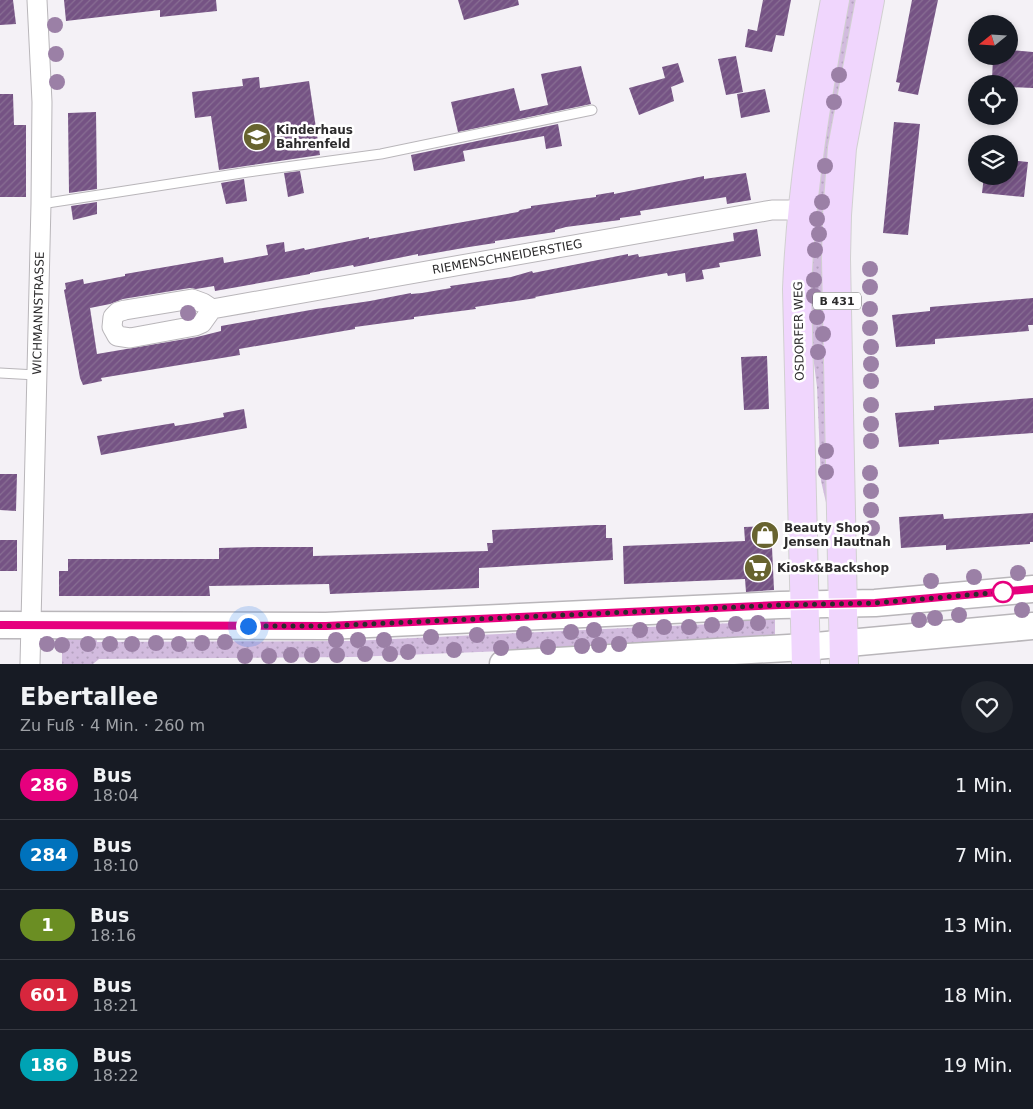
<!DOCTYPE html>
<html lang="de">
<meta charset="utf-8">
<style>
:root{--surface:#171b24;--page:#20242c;--text:#f1f3f6;--muted:#9ea1a6;--line:#363941}
body{margin:0;font-family:"DejaVu Sans",sans-serif;background:var(--page);color:var(--text);height:100vh;display:flex;flex-direction:column;font-size:19px;white-space:nowrap}
*{box-sizing:border-box;margin:0}
p{font-size:16px;color:var(--muted)}
.icon{flex:none;width:28px;height:28px;fill:none;stroke:currentColor;stroke-width:2;stroke-linecap:round;stroke-linejoin:round}
.map{position:relative;height:664px;overflow:hidden}
.drawer{display:flex;flex-direction:column;background:var(--surface);flex:1}
.drawer>*{flex:none}
.badge{padding:0 10px;border-radius:16px;font-size:18px;line-height:32px}
.needle{width:32px;rotate:252deg}
.buttons{position:absolute;left:968px;top:15px;display:grid;gap:10px}
.buttons a{display:grid;place-items:center;width:50px;height:50px;border-radius:50%;background:var(--surface);box-shadow:0 2px 8px #0003;font-size:25px}
.you{position:absolute;width:25px;height:25px;margin:-12px;border:4px solid #fff;border-radius:50%;background:#1a73e8;box-shadow:0 0 0 8px #1a73e833}
.map>.badge{position:absolute;translate:-50% -50%;box-shadow:0 0 0 2px #fff}
.round{display:grid;place-items:center;flex:none;width:52px;height:52px;border-radius:26px;background:var(--page)}
.overview{display:flex;align-items:center;justify-content:space-between;height:85px;padding:0 20px}
h1{font-size:24px;font-weight:700;line-height:38px}
ul{padding:0;list-style:none}
li{display:flex;align-items:center;gap:15px;height:70px;padding:0 20px;border-top:1px solid var(--line)}
li div{flex:1}
li b{display:block;font-size:19px}
li em{font-style:normal}
li .badge{min-width:55px;font-weight:700;text-align:center}
.map>svg:first-child{display:block}
.grass{fill:url(#grass-dots)}
.building{fill:url(#building-hatch)}
.lines{fill:none;stroke-linecap:round;stroke-linejoin:round}
.lane-casing{stroke:#b9b6ba;stroke-width:11}
.street-casing{stroke:#b9b6ba;stroke-width:21}
.secondary-casing{stroke:#b9b6ba;stroke-width:29}
.primary-casing{stroke:#d1d0d1;stroke-width:30}
.lane{stroke:#fff;stroke-width:9}
.street{stroke:#fff;stroke-width:19}
.secondary{stroke:#fff;stroke-width:26}
.primary{stroke:#f0d6fd;stroke-width:28}
.tree{fill:#9b80a6}
.line-casing{stroke:#fff;stroke-width:11}
.line{stroke:#e6007e;stroke-width:8}
.walk{stroke:#2c2b2c;stroke-width:5;stroke-dasharray:0 9}
.stop-dot{fill:#fff;stroke:#e6007e;stroke-width:2.5}
.labels{text-anchor:middle;dominant-baseline:central;stroke-width:5;stroke-linejoin:round;paint-order:stroke}
.shield{fill:#fff;stroke:#6b6b6b;stroke-width:1}
.shield-label{font-size:11px;font-weight:bold;fill:#2c2b2c}
.poi-label{font-size:12px;font-weight:bold;fill:#2c2b2c;stroke:#fff;text-anchor:start}
.street-label{font-size:12px;fill:#2c2b2c;stroke:#fff}
</style>
<div class="map">
<svg width="1033" height="664" viewBox="0 0 1033 664">
<defs>
<pattern id="grass-dots" width="8" height="8" patternUnits="userSpaceOnUse" patternTransform="scale(1.25)"><rect width="8" height="8" fill="#d2bbde"/><path d="M2 2h.1M6 6h.1" fill="none" stroke="#b4a1bf" stroke-width="1.8" stroke-linecap="round"/></pattern>
<pattern id="building-hatch" width="6" height="6" patternUnits="userSpaceOnUse" patternTransform="scale(1.25)"><rect width="6" height="6" fill="#755384"/><path d="M-1 1l2-2M0 6l6-6M5 7l2-2" fill="none" stroke="#886e93"/></pattern>
</defs>
<rect width="100%" height="100%" fill="#f4f1f6"/>
<!-- grass -->
<path class="grass" d="M845 0H862L828 511 821 481 817 387 810 332V230Z
M775 616V636L717 638 660 645 353 657 99 659 93 664H62V635L96 636 97 642 351 641 734 623 735 618Z"/>
<!-- building -->
<path class="building" d="M0 0H13L16 24 0 25Z
M64 0H216L217 11 160 17V10L66 21Z
M458 0H518L519 5 464 20Z
M763 0H791L784 36 776 35 772 52 745 47 748 29 757 31Z
M912 0H938L918 95 898 91 900 83 896 82Z
M1009 50 1033 52V88L1009 87V84H1000V80L992 79 993 58 1001 59 1002 56H1009Z
M736 56 743 92 726 95 718 59Z
M678 63 684 82 671 87 674 101 639 115 629 88 665 78 662 67Z
M581 66 591 104 458 132 451 102 514 88 520 111 548 105 541 74Z
M259 77 260 88 309 81 320 155 219 170 211 116 195 118 192 92 243 86 242 79Z
M765 89 770 112 741 118 737 94Z
M0 94H13L14 125H26V197H0Z
M96 112 97 189 69 193 68 113Z
M894 122 920 124 908 235 883 233Z
M558 124 562 146 546 149 544 136 463 151 465 161 414 171 411 155Z
M1009 160 1028 162 1024 197 982 193 984 176H1009Z
M300 171 304 193 288 197 284 173Z
M746 173 751 200 727 204 726 197 640 211 641 215 620 218V220L566 227 555 230V232L495 241V243L469 247 418 256V254L354 267 353 265 343 267 310 273V274L215 291 214 286 196 289 190 288 123 299 110 304 90 308 97 354 197 337 221 331V326L316 309 370 301 411 293V294L422 293 451 288 450 286 511 277 532 271 533 273 628 254V256L638 254 639 257 734 241 733 233 757 229 761 256 719 263 720 267 702 270 704 279 686 282 685 273 668 276 667 273 535 297 536 298 475 307 476 309 414 317V319L355 327V329L239 349 240 355 101 378 102 381 83 385 80 378 64 290 66 289 65 283 83 279 84 284 125 276V274L223 257 224 263 268 255 266 245 284 242 285 252 304 248 305 250 369 237V239L518 212 520 210 531 208V206L596 197V195L614 192V194L704 176V179Z
M244 179 247 201 226 204 221 183Z
M97 202V214L73 220 71 206Z
M1033 298V325H1028L1029 331 935 339V344L896 347 892 315 930 311V307Z
M767 356 769 409 744 410 741 357Z
M1033 398V433L939 440V444L899 447 895 413 934 410V406Z
M244 409 247 428 101 455 97 436 174 423 175 426 193 423 224 417 223 413Z
M0 474H17L16 511 0 510Z
M1033 513V542H1030V544L946 550V545L901 548 899 517 943 514 944 519Z
M596 525H606V538H612L613 560 479 568V588L330 594 329 584 209 586 210 596H59V571H68V559H219V548L257 547H313V556L488 551 487 543H493L492 530Z
M771 526 774 590 746 592 745 579 624 584 623 546 745 541 744 527Z
M0 540H17V571H0Z"/>
<g class="lines">
<defs>
<path id="lane" d="M41 204 248 172 381 154 592 110
M0 373 36 375"/>
<g id="street">
<path id="s1" d="M212 309 202 323 195 326 130 338 117 336 112 327 113 317 118 312 125 310 192 299 203 303 212 309 772 210H802"/>
<path id="s2" d="M30 664 41 204 42 102 37 0"/>
</g>
<path id="secondary" d="M0 625 326 626 780 605 875 603 1033 589
M503 664 805 647 1033 626"/>
<path id="primary" d="M806 664 797 289C801 190 817 96 835 0
M844 664 836 259 837 215 842 148 870 0"/>
</defs>
<!-- lane casing -->
<use href="#lane" class="lane-casing"/>
<!-- street casing -->
<use href="#street" class="street-casing"/>
<!-- secondary casing -->
<use href="#secondary" class="secondary-casing"/>
<!-- primary casing -->
<use href="#primary" class="primary-casing"/>
<!-- lane -->
<use href="#lane" class="lane"/>
<!-- street -->
<use href="#street" class="street"/>
<!-- secondary -->
<use href="#secondary" class="secondary"/>
<!-- primary -->
<use href="#primary" class="primary"/>
</g>
<!-- trees -->
<g class="tree">
<circle cx="55" cy="25" r="8"/>
<circle cx="56" cy="54" r="8"/>
<circle cx="839" cy="75" r="8"/>
<circle cx="57" cy="82" r="8"/>
<circle cx="834" cy="102" r="8"/>
<circle cx="825" cy="166" r="8"/>
<circle cx="822" cy="202" r="8"/>
<circle cx="817" cy="219" r="8"/>
<circle cx="819" cy="234" r="8"/>
<circle cx="815" cy="250" r="8"/>
<circle cx="870" cy="269" r="8"/>
<circle cx="814" cy="280" r="8"/>
<circle cx="870" cy="287" r="8"/>
<circle cx="814" cy="296" r="8"/>
<circle cx="870" cy="309" r="8"/>
<circle cx="188" cy="313" r="8"/>
<circle cx="817" cy="317" r="8"/>
<circle cx="870" cy="328" r="8"/>
<circle cx="823" cy="334" r="8"/>
<circle cx="871" cy="347" r="8"/>
<circle cx="818" cy="352" r="8"/>
<circle cx="871" cy="364" r="8"/>
<circle cx="871" cy="381" r="8"/>
<circle cx="871" cy="405" r="8"/>
<circle cx="871" cy="424" r="8"/>
<circle cx="871" cy="441" r="8"/>
<circle cx="826" cy="451" r="8"/>
<circle cx="826" cy="472" r="8"/>
<circle cx="870" cy="473" r="8"/>
<circle cx="871" cy="491" r="8"/>
<circle cx="871" cy="510" r="8"/>
<circle cx="872" cy="528" r="8"/>
<circle cx="1018" cy="573" r="8"/>
<circle cx="974" cy="577" r="8"/>
<circle cx="931" cy="581" r="8"/>
<circle cx="1022" cy="610" r="8"/>
<circle cx="959" cy="615" r="8"/>
<circle cx="935" cy="618" r="8"/>
<circle cx="919" cy="620" r="8"/>
<circle cx="758" cy="623" r="8"/>
<circle cx="736" cy="624" r="8"/>
<circle cx="712" cy="625" r="8"/>
<circle cx="664" cy="627" r="8"/>
<circle cx="689" cy="627" r="8"/>
<circle cx="594" cy="630" r="8"/>
<circle cx="640" cy="630" r="8"/>
<circle cx="571" cy="632" r="8"/>
<circle cx="524" cy="634" r="8"/>
<circle cx="477" cy="635" r="8"/>
<circle cx="431" cy="637" r="8"/>
<circle cx="336" cy="640" r="8"/>
<circle cx="358" cy="640" r="8"/>
<circle cx="384" cy="640" r="8"/>
<circle cx="225" cy="642" r="8"/>
<circle cx="156" cy="643" r="8"/>
<circle cx="202" cy="643" r="8"/>
<circle cx="47" cy="644" r="8"/>
<circle cx="88" cy="644" r="8"/>
<circle cx="110" cy="644" r="8"/>
<circle cx="132" cy="644" r="8"/>
<circle cx="179" cy="644" r="8"/>
<circle cx="619" cy="644" r="8"/>
<circle cx="62" cy="645" r="8"/>
<circle cx="599" cy="645" r="8"/>
<circle cx="582" cy="646" r="8"/>
<circle cx="548" cy="647" r="8"/>
<circle cx="501" cy="648" r="8"/>
<circle cx="454" cy="650" r="8"/>
<circle cx="408" cy="652" r="8"/>
<circle cx="365" cy="654" r="8"/>
<circle cx="390" cy="654" r="8"/>
<circle cx="291" cy="655" r="8"/>
<circle cx="312" cy="655" r="8"/>
<circle cx="337" cy="655" r="8"/>
<circle cx="245" cy="656" r="8"/>
<circle cx="269" cy="656" r="8"/>
</g>
<g class="lines">
<defs>
<path id="line" d="M0 625 326 626 780 605 875 603 1033 589"/>
</defs>
<!-- line casing -->
<use href="#line" class="line-casing"/>
<!-- line -->
<use href="#line" class="line"/>
<!-- walk -->
<path class="walk" d="M248 626H326L780 605 875 603 1003 592"/>
</g>
<!-- icons -->
<defs>
<symbol id="school-disc" viewBox="-11 -11 22 22"><circle r="9.5" fill="#67632f" stroke="#fff"/><path d="M0-5L7-2L0 1L-7-2ZM-4 1L0 2.5L4 1V4Q0 6-4 4Z" fill="#fff"/></symbol>
<symbol id="shop-disc" viewBox="-11 -11 22 22"><circle r="9.5" fill="#67632f" stroke="#fff"/><path d="M-5-2.5h2.3a2.7 3.5 0 0 1 5.4 0H5L5.5 6h-11ZM-1.5-2.5h3a1.5 2.3 0 0 0-3 0Z" fill="#fff"/></symbol>
<symbol id="supermarket-disc" viewBox="-11 -11 22 22"><circle r="9.5" fill="#67632f" stroke="#fff"/><path d="M-6-5.5h2.5l.6 2H6L4.5 2H-2.5L-4.4-4H-6ZM-1.5 3.2a1.3 1.3 0 1 0 .1 0ZM3 3.2a1.3 1.3 0 1 0 .1 0Z" fill="#fff"/></symbol>
</defs>
<g fill-rule="evenodd">
<use href="#school-disc" x="241" y="121" width="32" height="32"/>
<use href="#shop-disc" x="749" y="519" width="32" height="32"/>
<use href="#supermarket-disc" x="742" y="552" width="32" height="32"/>
</g>
<!-- markers -->
<circle class="stop-dot" cx="1003" cy="592" r="10"/>
<g class="labels">
<!-- shield labels -->
<rect class="shield" x="813" y="292.5" width="48" height="17" rx="4"/>
<g class="shield-label">
<text x="837" y="301">B 431</text>
</g>
<!-- poi labels -->
<g class="poi-label">
<text x="276" y="130">Kinderhaus<tspan x="276" dy="14">Bahrenfeld</tspan></text>
<text x="784" y="528">Beauty Shop<tspan x="784" dy="14">Jensen Hautnah</tspan></text>
<text x="777" y="568">Kiosk&amp;Backshop</text>
</g>
<!-- street labels -->
<g class="street-label">
<text stroke="none"><textPath href="#s1" startOffset="529">RIEMENSCHNEIDERSTIEG</textPath></text>
<text stroke="none"><textPath href="#s2" startOffset="351">WICHMANNSTRASSE</textPath></text>
<text transform="translate(799 331) rotate(-91)">OSDORFER WEG</text>
</g>
</g>
</svg>
<div class="buttons">
<a><svg class="needle" viewBox="-14 -14 28 28"><path d="M0-13l5 13h-10z" fill="#e53935"/><path d="M0 13l5-13h-10z" fill="#9ea1a6"/></svg></a>
<a><svg class="icon" aria-label="locate" viewBox="0 0 24 24"><circle cx="12" cy="12" r="6"/><path d="M12 2v4M12 18v4M2 12h4M18 12h4"/></svg></a>
<a><svg class="icon" aria-label="layers" viewBox="0 0 24 24"><path d="M12 4l9 5-9 5-9-5zM3 14l9 5 9-5"/></svg></a>
</div>
<div class="you" style="left:248px;top:626px"></div>
</div>
<section class="drawer">
<div class="overview"><div><h1>Ebertallee</h1><p>Zu Fuß · 4 Min. · 260 m</p></div><a class="round"><svg class="icon" aria-label="heart" viewBox="0 0 24 24"><path d="M12 20l-8-8c-3-5 5-10 8-4 3-6 11-1 8 4z"/></svg></a></div>
<ul>
<li><span class="badge" style="background:#e6007e;color:#fff">286</span><div><b>Bus</b><p>18:04</p></div><em>1 Min.</em></li>
<li><span class="badge" style="background:#0072bc;color:#fff">284</span><div><b>Bus</b><p>18:10</p></div><em>7 Min.</em></li>
<li><span class="badge" style="background:#6b8e23;color:#fff">1</span><div><b>Bus</b><p>18:16</p></div><em>13 Min.</em></li>
<li><span class="badge" style="background:#d7263d;color:#fff">601</span><div><b>Bus</b><p>18:21</p></div><em>18 Min.</em></li>
<li><span class="badge" style="background:#00a3b4;color:#fff">186</span><div><b>Bus</b><p>18:22</p></div><em>19 Min.</em></li>
</ul>
</section>
